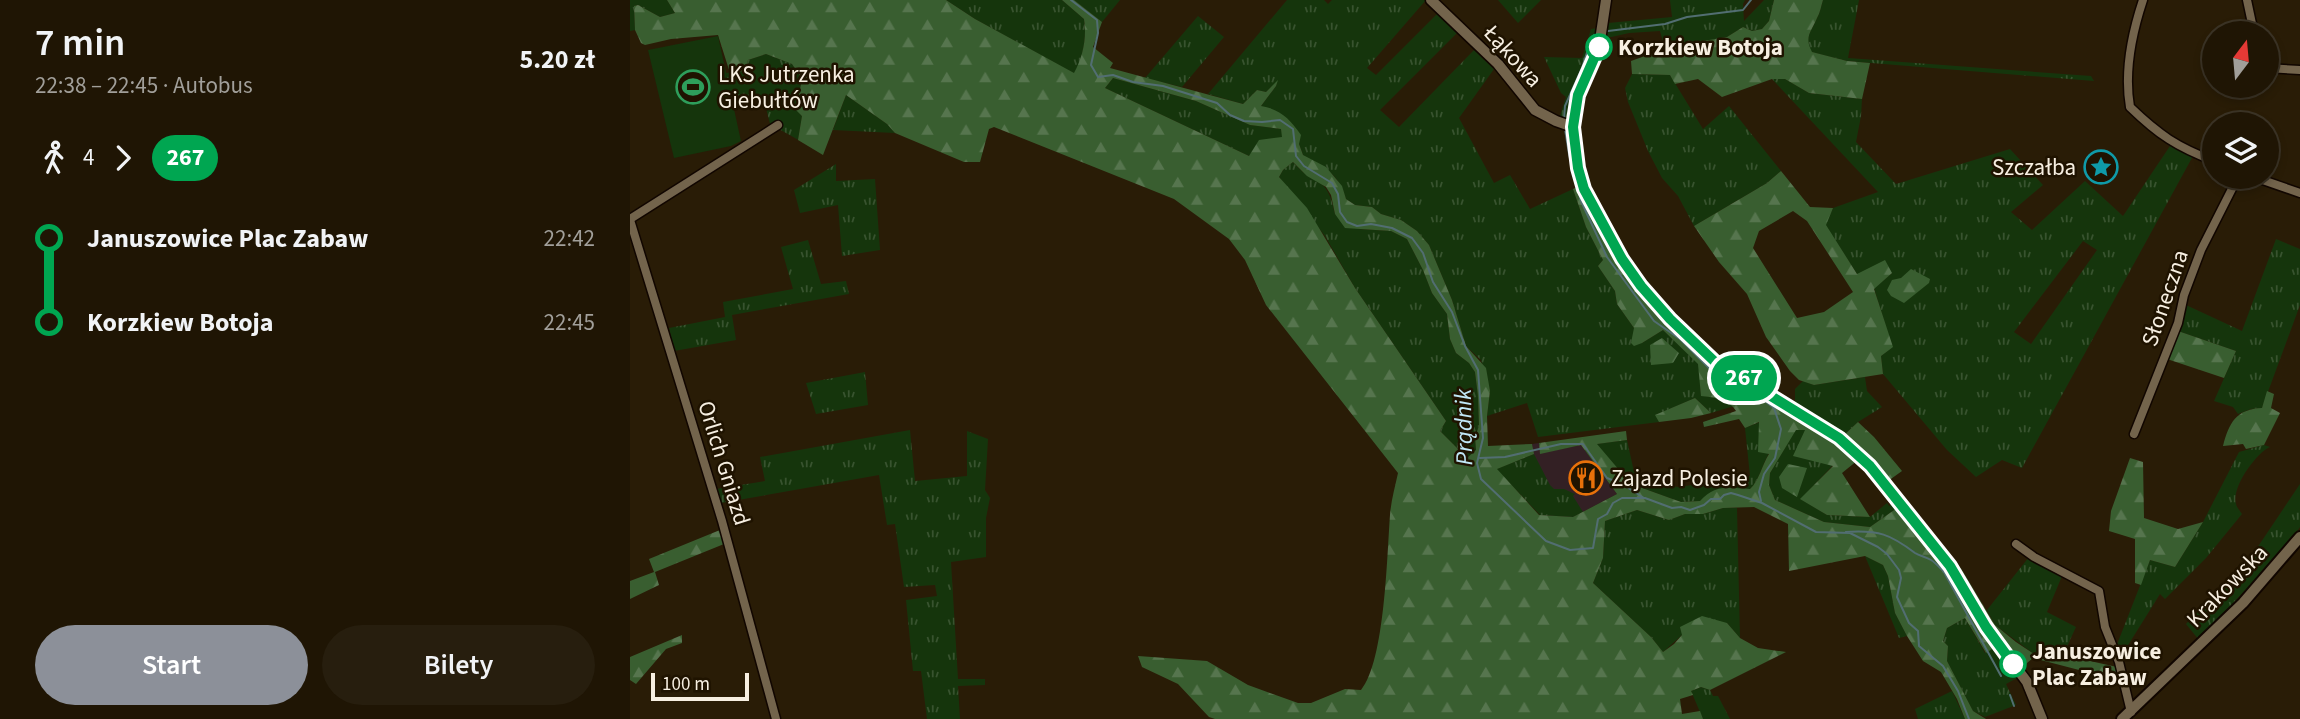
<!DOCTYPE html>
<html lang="pl">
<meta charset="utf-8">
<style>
:root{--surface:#1f1504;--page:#271e0e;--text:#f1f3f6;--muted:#a19f9a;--line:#3c3426;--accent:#8c9099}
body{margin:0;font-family:"Source Sans 3",sans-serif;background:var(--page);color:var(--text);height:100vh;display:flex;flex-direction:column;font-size:26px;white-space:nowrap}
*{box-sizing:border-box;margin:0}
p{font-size:23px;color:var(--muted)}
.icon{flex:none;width:38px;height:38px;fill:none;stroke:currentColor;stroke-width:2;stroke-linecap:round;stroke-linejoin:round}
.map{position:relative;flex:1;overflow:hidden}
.details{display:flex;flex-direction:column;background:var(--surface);width:630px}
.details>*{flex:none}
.badge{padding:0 14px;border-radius:23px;font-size:24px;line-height:46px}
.needle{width:46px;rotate:16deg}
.fabs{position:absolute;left:1572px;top:21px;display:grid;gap:14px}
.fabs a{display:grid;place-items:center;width:77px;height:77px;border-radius:50%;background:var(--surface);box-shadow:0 4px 10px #0003,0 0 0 2px var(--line);font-size:35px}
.scale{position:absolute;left:21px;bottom:18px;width:98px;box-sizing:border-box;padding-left:7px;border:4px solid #f7efe1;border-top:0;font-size:19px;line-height:24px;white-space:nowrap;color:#f7efe1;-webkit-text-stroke:5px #1f1300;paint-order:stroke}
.map>.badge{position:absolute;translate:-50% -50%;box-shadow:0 0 0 4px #fff}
.legs{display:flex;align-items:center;gap:10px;height:77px;padding:0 35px;font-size:23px}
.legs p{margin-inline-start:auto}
.headline{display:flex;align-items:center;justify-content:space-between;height:119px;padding:0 35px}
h1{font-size:38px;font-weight:600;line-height:52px}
.button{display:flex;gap:14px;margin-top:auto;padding:14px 35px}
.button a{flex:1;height:80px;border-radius:42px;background:var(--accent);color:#fff;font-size:28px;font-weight:600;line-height:80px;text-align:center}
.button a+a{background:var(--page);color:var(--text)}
ul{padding:0 35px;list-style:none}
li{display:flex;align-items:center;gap:24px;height:84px;font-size:26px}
li i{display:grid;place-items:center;width:10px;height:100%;margin:0 9px;background:currentColor}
li i::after{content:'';width:18px;height:18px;margin:-9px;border:5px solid;border-radius:50%;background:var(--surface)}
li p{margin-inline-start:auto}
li:first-child i{background:linear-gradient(#0000 50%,currentColor 0)}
li:last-child i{background:linear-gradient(currentColor 50%,#0000 0)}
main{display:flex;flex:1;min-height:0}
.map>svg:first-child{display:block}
.commercial{fill:#332024}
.grass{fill:url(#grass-tufts);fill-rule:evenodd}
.forest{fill:url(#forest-firs);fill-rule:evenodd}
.pitch{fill:#15350c}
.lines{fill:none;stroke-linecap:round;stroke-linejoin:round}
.stream{stroke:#526e72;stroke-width:2}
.minor-casing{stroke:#110600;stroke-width:11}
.tertiary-casing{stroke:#110600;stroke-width:13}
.secondary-casing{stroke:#110600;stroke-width:14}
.minor{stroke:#73644c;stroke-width:8}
.tertiary{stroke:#73644c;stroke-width:10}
.secondary{stroke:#73644c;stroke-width:10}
.line-1-casing{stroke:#fff;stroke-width:16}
.line-1{stroke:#00a651;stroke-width:10}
.stop-1-dot{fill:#fff;stroke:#00a651;stroke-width:3.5}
.labels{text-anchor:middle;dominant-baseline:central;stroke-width:5;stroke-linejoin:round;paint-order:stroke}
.stop-label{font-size:23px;font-weight:bold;fill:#f7efe1;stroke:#1f1300;text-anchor:start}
.street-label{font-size:23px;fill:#f7efe1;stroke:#1f1300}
.poi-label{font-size:23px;fill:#f7efe1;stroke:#1f1300;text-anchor:start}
.water-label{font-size:24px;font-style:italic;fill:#c1e8f7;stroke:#1f1300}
</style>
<main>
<section class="details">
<div class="headline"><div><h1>7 min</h1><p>22:38 – 22:45 · Autobus</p></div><b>5.20 zł</b></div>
<div class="legs"><svg class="icon" aria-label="walk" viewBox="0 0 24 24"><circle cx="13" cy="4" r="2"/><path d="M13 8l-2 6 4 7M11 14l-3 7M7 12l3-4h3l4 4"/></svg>4<svg class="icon" aria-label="forward" viewBox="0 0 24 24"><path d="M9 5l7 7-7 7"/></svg><b class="badge" style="background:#00a651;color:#fff">267</b></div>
<ul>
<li><i style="color:#00a651"></i><b>Januszowice Plac Zabaw</b><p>22:42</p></li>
<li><i style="color:#00a651"></i><b>Korzkiew Botoja</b><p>22:45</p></li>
</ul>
<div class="button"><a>Start</a><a>Bilety</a></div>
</section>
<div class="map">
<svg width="1670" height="719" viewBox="0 0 1670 719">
<defs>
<pattern id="grass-tufts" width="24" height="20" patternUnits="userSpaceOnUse" patternTransform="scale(1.75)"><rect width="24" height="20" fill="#15350c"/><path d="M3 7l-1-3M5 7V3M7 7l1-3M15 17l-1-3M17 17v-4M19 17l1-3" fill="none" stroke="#38532f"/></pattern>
<pattern id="forest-firs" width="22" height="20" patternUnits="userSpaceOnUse" patternTransform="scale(1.75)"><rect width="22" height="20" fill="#395e30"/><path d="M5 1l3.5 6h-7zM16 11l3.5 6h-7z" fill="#56754e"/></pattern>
</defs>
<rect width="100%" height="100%" fill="#291c06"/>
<!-- commercial -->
<path class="commercial" d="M909 443 911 453 951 445 987 494 943 517 910 515 902 444Z"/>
<!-- grass -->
<path class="grass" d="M0 0H37L45 13 30 17 8 5 4 6 5 30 0 31Z
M316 0H432L454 19C457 37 453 57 445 74L345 19Z
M444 0H490L472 22Z
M657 0H694L698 4 702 0H796L737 68 746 75 809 12 829 31 750 110 769 127 844 50 864 69 829 118 864 183 880 175 900 209 943 189 956 227 973 260 968 266 985 291 987 304 1004 328 1012 343 1033 330 1069 364 1071 395 1086 398 1104 406 1081 413 1065 398 1026 415 1029 422 908 437 897 403 857 416 860 391 851 360 836 346 822 300 799 245 787 231 771 220 751 214 742 207 725 205 716 199C707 170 695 170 673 155L669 144 631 106 646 86 647 82 636 92 627 90 613 104 578 94Z
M868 0H911L888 23Z
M1040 0H1115L1113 4 1114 21 1134 0H1144L1139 21 1132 29 1122 31 1113 27 1097 37 1035 49 1030 31 999 33 977 38 978 23 1042 17Z
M1193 0H1229L1218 58 1461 76 1464 81 1217 61 1181 52C1174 37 1181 32 1187 18 1190 13 1191 6 1193 0Z
M568 16 594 37 552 87 515 78Z
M968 28C963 60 941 87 937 120L929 119 936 97 931 93 914 57 952 58 961 29Z
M136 54 162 64 172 79 166 109 172 116 168 140 172 142 140 124 133 96 102 101 96 73 115 71 118 60Z
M1002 74 1040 75 1073 129 1099 106 1151 171 1137 183 1064 226 1048 196 1032 178 1018 151 998 102 995 88Z
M483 78 566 101 620 125 651 129 653 137 619 156 475 88Z
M1142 79H1155L1179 93 1232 99 1231 116 1226 142 1266 184 1380 149 1413 185 1381 212 1402 230 1455 181 1493 216 1540 146 1563 156 1392 468 1372 460 1346 477 1317 450 1253 374 1251 356 1262 347 1244 288 1262 273 1227 274 1195 225 1203 208 1248 192ZM1453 241 1467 250 1401 344 1384 332Z
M216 95 257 124 265 133 203 130Z
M663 162C686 189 697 173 705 214L729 229 761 231 777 239 793 270 802 293 817 314 820 339 826 353 839 363 845 372 848 396 849 426 845 437 846 450 837 458 810 431 816 421 725 288 695 236 649 177 653 170Z
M206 164V181L245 179 250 250 212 256 208 205 170 213 164 190Z
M1646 239 1670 249V305L1632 408 1621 409 1608 414 1603 407 1584 401 1606 351 1548 331 1556 305 1612 331Z
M178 240 191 284 216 281 219 294 102 315 106 340 44 351 39 328 95 317 93 302 163 289 151 247Z
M235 372 238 405 186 414 176 383Z
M1235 377 1237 391 1252 407 1228 422 1213 436 1165 404V389L1173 381 1184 385Z
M1130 422 1139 453C1132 465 1129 481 1120 489L1095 488 1070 501 1051 502 1001 484 966 444 997 440 1004 472 1037 486 1049 487 1120 476 1115 428Z
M1166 429 1176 430 1203 465 1171 499 1197 515 1240 517 1257 503 1259 506 1263 503 1267 508 1240 527 1194 522 1145 500 1139 485 1140 473Z
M280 430 285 481 337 476V431L358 439 355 490 360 498 356 518V557L321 562 328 679H355V685L328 686 330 719H297L291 671H283L276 600 307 596 305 585 274 587 265 524 257 525 249 475 91 503 86 489 135 481 130 457Z
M1634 445 1640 447C1626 453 1601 488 1606 504 1607 508 1610 511 1612 514L1576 558 1535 599 1530 594 1490 658 1486 647 1520 560 1545 567 1573 522 1609 452Z
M904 454 920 485 924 489H934L945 494 943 496 953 512 943 517 910 515 866 469Z
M1670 484V527L1659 543 1569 640 1556 624 1625 551Z
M1093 508H1107L1110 638 1097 623 1052 635 1033 652 1021 637 963 583 973 558 975 521 1007 510 1039 520 1055 514H1073Z
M1235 556 1253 565 1258 576 1265 613 1277 636 1269 638Z
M1399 557 1432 576 1417 612 1446 627 1433 655 1404 654 1365 625 1357 610Z
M1335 618 1355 653 1365 647 1389 677 1376 684 1386 705 1355 717 1343 711 1317 661 1318 646 1313 641 1317 628Z
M1071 687 1080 690 1083 696H1088L1100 719H1073L1061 691Z
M1322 691 1335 719H1288L1285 709Z"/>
<!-- forest -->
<path class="forest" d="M37 0H316L345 19 444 73C453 57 457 37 454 19L432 0H444L472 22 463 47 483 63 480 68 613 104 627 90 636 92 648 80 646 86 631 106C650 109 660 119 671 135L669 144 673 155 696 167 712 186 716 199 725 205 742 207 751 214 771 220 787 231 799 245 822 300 836 346 856 368 860 391 857 416 858 446 902 444 904 454 867 469 909 515 943 517 987 494 951 445 910 454 909 443 996 431 997 440 967 444 1001 484 1051 502 1070 501C1086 484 1098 488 1120 489 1129 481 1132 465 1139 454L1128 452 1129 422 1115 428 1109 419 1074 427 1073 422 1106 411C1100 400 1083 397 1071 396L1068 364 1033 330 1012 343 1004 346 1001 343 1004 328 987 304 985 291 968 266 973 260 956 227 943 189 949 186 964 222 984 258 1011 295 1074 357 1207 439 1228 460 1212 473 1240 517 1197 515 1170 499 1203 466 1163 456 1175 430H1166L1140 473 1139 485 1145 500 1194 522 1240 527 1267 508 1326 581 1365 647 1356 653 1335 618 1317 628 1313 641 1318 646 1317 661 1343 711 1356 719H1335L1327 699 1311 672 1293 661 1277 636 1265 613 1258 576 1253 565 1235 556 1159 571 1158 524 1124 507 1093 508 1073 514H1055L1039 520 1007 510 975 521 973 558 963 583 1021 637 1033 652 1044 644 1052 635 1050 627 1072 616 1097 623 1110 638 1128 648 1156 652 1080 690 1071 687 1061 691 1063 695 1050 699 1052 714 1070 711 1073 719H585L579 717 548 684 512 667 508 656 577 661 618 685 668 703H681L715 689 731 690C755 661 757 555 760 515 761 501 765 487 768 473L636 305 615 260 599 239 544 199 364 127 359 129 350 162H334L265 133 257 124 216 95 193 155 168 140 172 116 166 110 172 79 162 64 136 54 118 60 116 71 100 73 88 35 41 39 15 45 11 43 5 30 4 6 8 5 30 17 45 13ZM483 78 566 101 620 125 651 129 652 137 629 140 619 156 475 88ZM663 162 677 176 696 187 701 195 705 214 715 228 761 231 777 239 793 270 802 293 817 314 820 339 826 353 839 363 845 372 848 396 849 426 845 437 846 450 837 458 810 431 816 421 725 288 677 208 649 177 653 170Z
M1144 0H1193C1191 6 1190 13 1187 18 1181 32 1174 37 1182 52L1217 61 1240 63 1232 99 1179 93 1155 79H1142L1092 97 1068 79 1045 84 1040 75 1002 74 1001 61 1043 46 1097 37 1113 27 1122 31 1132 29 1139 21Z
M1151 171 1180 207 1203 208 1196 225 1227 274 1255 260 1262 273 1244 289 1263 347 1251 356 1253 374 1184 385 1169 380 1160 371 1136 337 1117 294 1089 262 1064 226 1137 183ZM1163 211 1177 221 1223 292 1194 312 1167 318 1123 248 1129 231Z
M1281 269 1300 279 1299 283 1274 303 1261 296 1257 290 1262 280 1271 278Z
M1548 331 1606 351 1594 378 1537 359Z
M1032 338 1049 353 1043 363 1021 365 1020 345Z
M1637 391 1644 394 1641 408 1650 413 1634 445 1616 449 1613 444 1593 446C1599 423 1606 409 1632 408Z
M1065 398 1081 413 1061 418 1029 422 1025 415Z
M1228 422 1244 437 1272 471 1258 481 1240 460 1213 436Z
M1500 458 1513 462 1514 518 1548 529 1573 522 1545 567 1520 560 1511 585 1505 583V539L1479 531 1481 511Z
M1158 464 1177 468 1167 497 1152 488 1149 477Z
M90 530 94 544 25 572 29 585 0 599V581L24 572 19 559Z
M1302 533 1332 570 1365 625 1386 642 1404 654 1433 655 1487 667 1490 683 1476 677 1403 658 1391 668 1300 535Z
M52 635V643L36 649 6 684 0 680V657Z"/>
<!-- pitch -->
<path class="pitch" d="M88 36 111 141 101 146 44 158 18 50Z"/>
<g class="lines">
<!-- stream -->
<path class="stream" d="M441 0 467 20 468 33 461 65 468 77 483 75 503 82 533 86 587 103 600 115 614 121 632 122 650 120 663 129 666 156 674 166 702 183 708 194 710 212 717 222 727 226 741 224 762 228 782 238 793 253 803 282 822 312 835 346 848 370 853 438 847 463 851 479 916 541 940 550 963 548 968 519 977 514 983 503 992 498H1015L1042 508 1051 507 1060 510 1074 505 1081 499H1090L1094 495 1101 493 1108 495 1132 503 1186 532 1220 533 1248 547 1257 554 1269 570 1271 578 1267 597 1279 623 1288 631 1289 646 1313 666 1328 691 1339 719
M978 31 1035 24 1057 17 1113 10 1121 0
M934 119 935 106 952 68 962 37 967 33
M935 129 939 154 951 201 977 257 1024 321 1050 339 1084 373 1131 398 1144 408 1151 429 1145 458 1134 474 1129 492 1131 501
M850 458 875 457 931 444H953L977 478 992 484 1014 498
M1216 532C1249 530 1260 534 1285 553 1290 556 1296 557 1301 560 1306 563 1310 568 1314 572L1371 676
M1380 695 1384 706"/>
<defs>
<path id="minor" d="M1513 0C1502 33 1494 72 1500 107 1529 135 1547 147 1584 161
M1617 0 1624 33
M1636 68 1670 70
M1624 177 1670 193
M0 219 148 125
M0 220 92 521 146 719
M1504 434 1548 323 1554 295 1571 250 1608 177
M1386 544 1404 557 1469 591 1475 627 1489 662 1501 712"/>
<path id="tertiary" d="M801 0 868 64 905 110 926 121 943 127
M976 0 969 47 948 95 943 127 948 168 954 189 982 242 1011 286 1040 319 1084 361 1171 413 1209 438 1240 466 1328 578 1356 627 1397 682 1412 719"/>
<path id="secondary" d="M1492 719 1613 603 1670 537"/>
</defs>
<!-- minor casing -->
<use href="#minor" class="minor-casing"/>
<!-- tertiary casing -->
<use href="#tertiary" class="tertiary-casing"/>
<!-- secondary casing -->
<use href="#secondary" class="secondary-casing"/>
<!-- minor -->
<use href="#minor" class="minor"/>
<!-- tertiary -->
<use href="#tertiary" class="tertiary"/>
<!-- secondary -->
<use href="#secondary" class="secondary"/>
</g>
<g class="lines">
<defs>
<path id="line-1" d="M969 47 948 95 943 127 948 168 954 189 992 259 1011 286 1040 319 1084 361 1209 438 1240 466 1320 566 1356 627 1383 664"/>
</defs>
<!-- line-1 casing -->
<use href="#line-1" class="line-1-casing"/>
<!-- line-1 -->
<use href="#line-1" class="line-1"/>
</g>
<!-- icons -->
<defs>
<symbol id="stadium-ring" viewBox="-11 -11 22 22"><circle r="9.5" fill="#1f1300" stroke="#2e9e5b" stroke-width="1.5"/><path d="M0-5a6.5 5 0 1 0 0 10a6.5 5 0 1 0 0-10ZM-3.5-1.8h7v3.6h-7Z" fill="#2e9e5b"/></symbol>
<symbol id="sight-ring" viewBox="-11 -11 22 22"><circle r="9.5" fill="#1f1300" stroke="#0f9aa8" stroke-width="1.5"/><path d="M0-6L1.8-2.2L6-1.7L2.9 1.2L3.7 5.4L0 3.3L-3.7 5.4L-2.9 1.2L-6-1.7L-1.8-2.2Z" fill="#0f9aa8"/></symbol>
<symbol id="restaurant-ring" viewBox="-11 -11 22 22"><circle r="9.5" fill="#1f1300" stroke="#e8710a" stroke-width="1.5"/><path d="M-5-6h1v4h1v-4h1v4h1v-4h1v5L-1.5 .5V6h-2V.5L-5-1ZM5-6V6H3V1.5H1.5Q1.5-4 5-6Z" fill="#e8710a"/></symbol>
</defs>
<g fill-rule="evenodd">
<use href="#stadium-ring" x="44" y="68" width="38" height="38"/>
<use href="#sight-ring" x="1452" y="148" width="38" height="38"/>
<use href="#restaurant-ring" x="937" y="459" width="38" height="38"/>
</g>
<!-- markers -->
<g class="stop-1-dot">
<circle cx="969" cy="47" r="12"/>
<circle cx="1383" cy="664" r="12"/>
</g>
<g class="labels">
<!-- stop labels -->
<g class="stop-label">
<text x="988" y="47">Korzkiew Botoja</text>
<text x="1402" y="651">Januszowice<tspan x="1402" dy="26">Plac Zabaw</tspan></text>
</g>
<!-- street labels -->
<g class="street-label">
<text transform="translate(883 56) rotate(48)">Łąkowa</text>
<text transform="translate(1535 298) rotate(-71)">Słoneczna</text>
<text transform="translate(94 463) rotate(73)">Orlich Gniazd</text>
<text transform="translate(1597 586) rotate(-46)">Krakowska</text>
</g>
<!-- poi labels -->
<g class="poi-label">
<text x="88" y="74">LKS Jutrzenka<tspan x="88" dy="26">Giebułtów</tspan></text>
<text x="1446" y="167" text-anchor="end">Szczałba</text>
<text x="981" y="478">Zajazd Polesie</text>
</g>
<!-- water labels -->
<g class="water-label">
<text transform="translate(834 427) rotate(-91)">Prądnik</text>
</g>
</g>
</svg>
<div class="fabs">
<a><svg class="needle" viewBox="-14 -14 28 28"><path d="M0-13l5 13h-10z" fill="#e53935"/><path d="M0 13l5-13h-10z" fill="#a19f9a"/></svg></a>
<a><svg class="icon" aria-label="layers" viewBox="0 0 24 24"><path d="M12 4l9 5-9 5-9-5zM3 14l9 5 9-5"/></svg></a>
</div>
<div class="scale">100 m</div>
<b class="badge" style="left:1114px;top:378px;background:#00a651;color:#fff">267</b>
</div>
</main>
